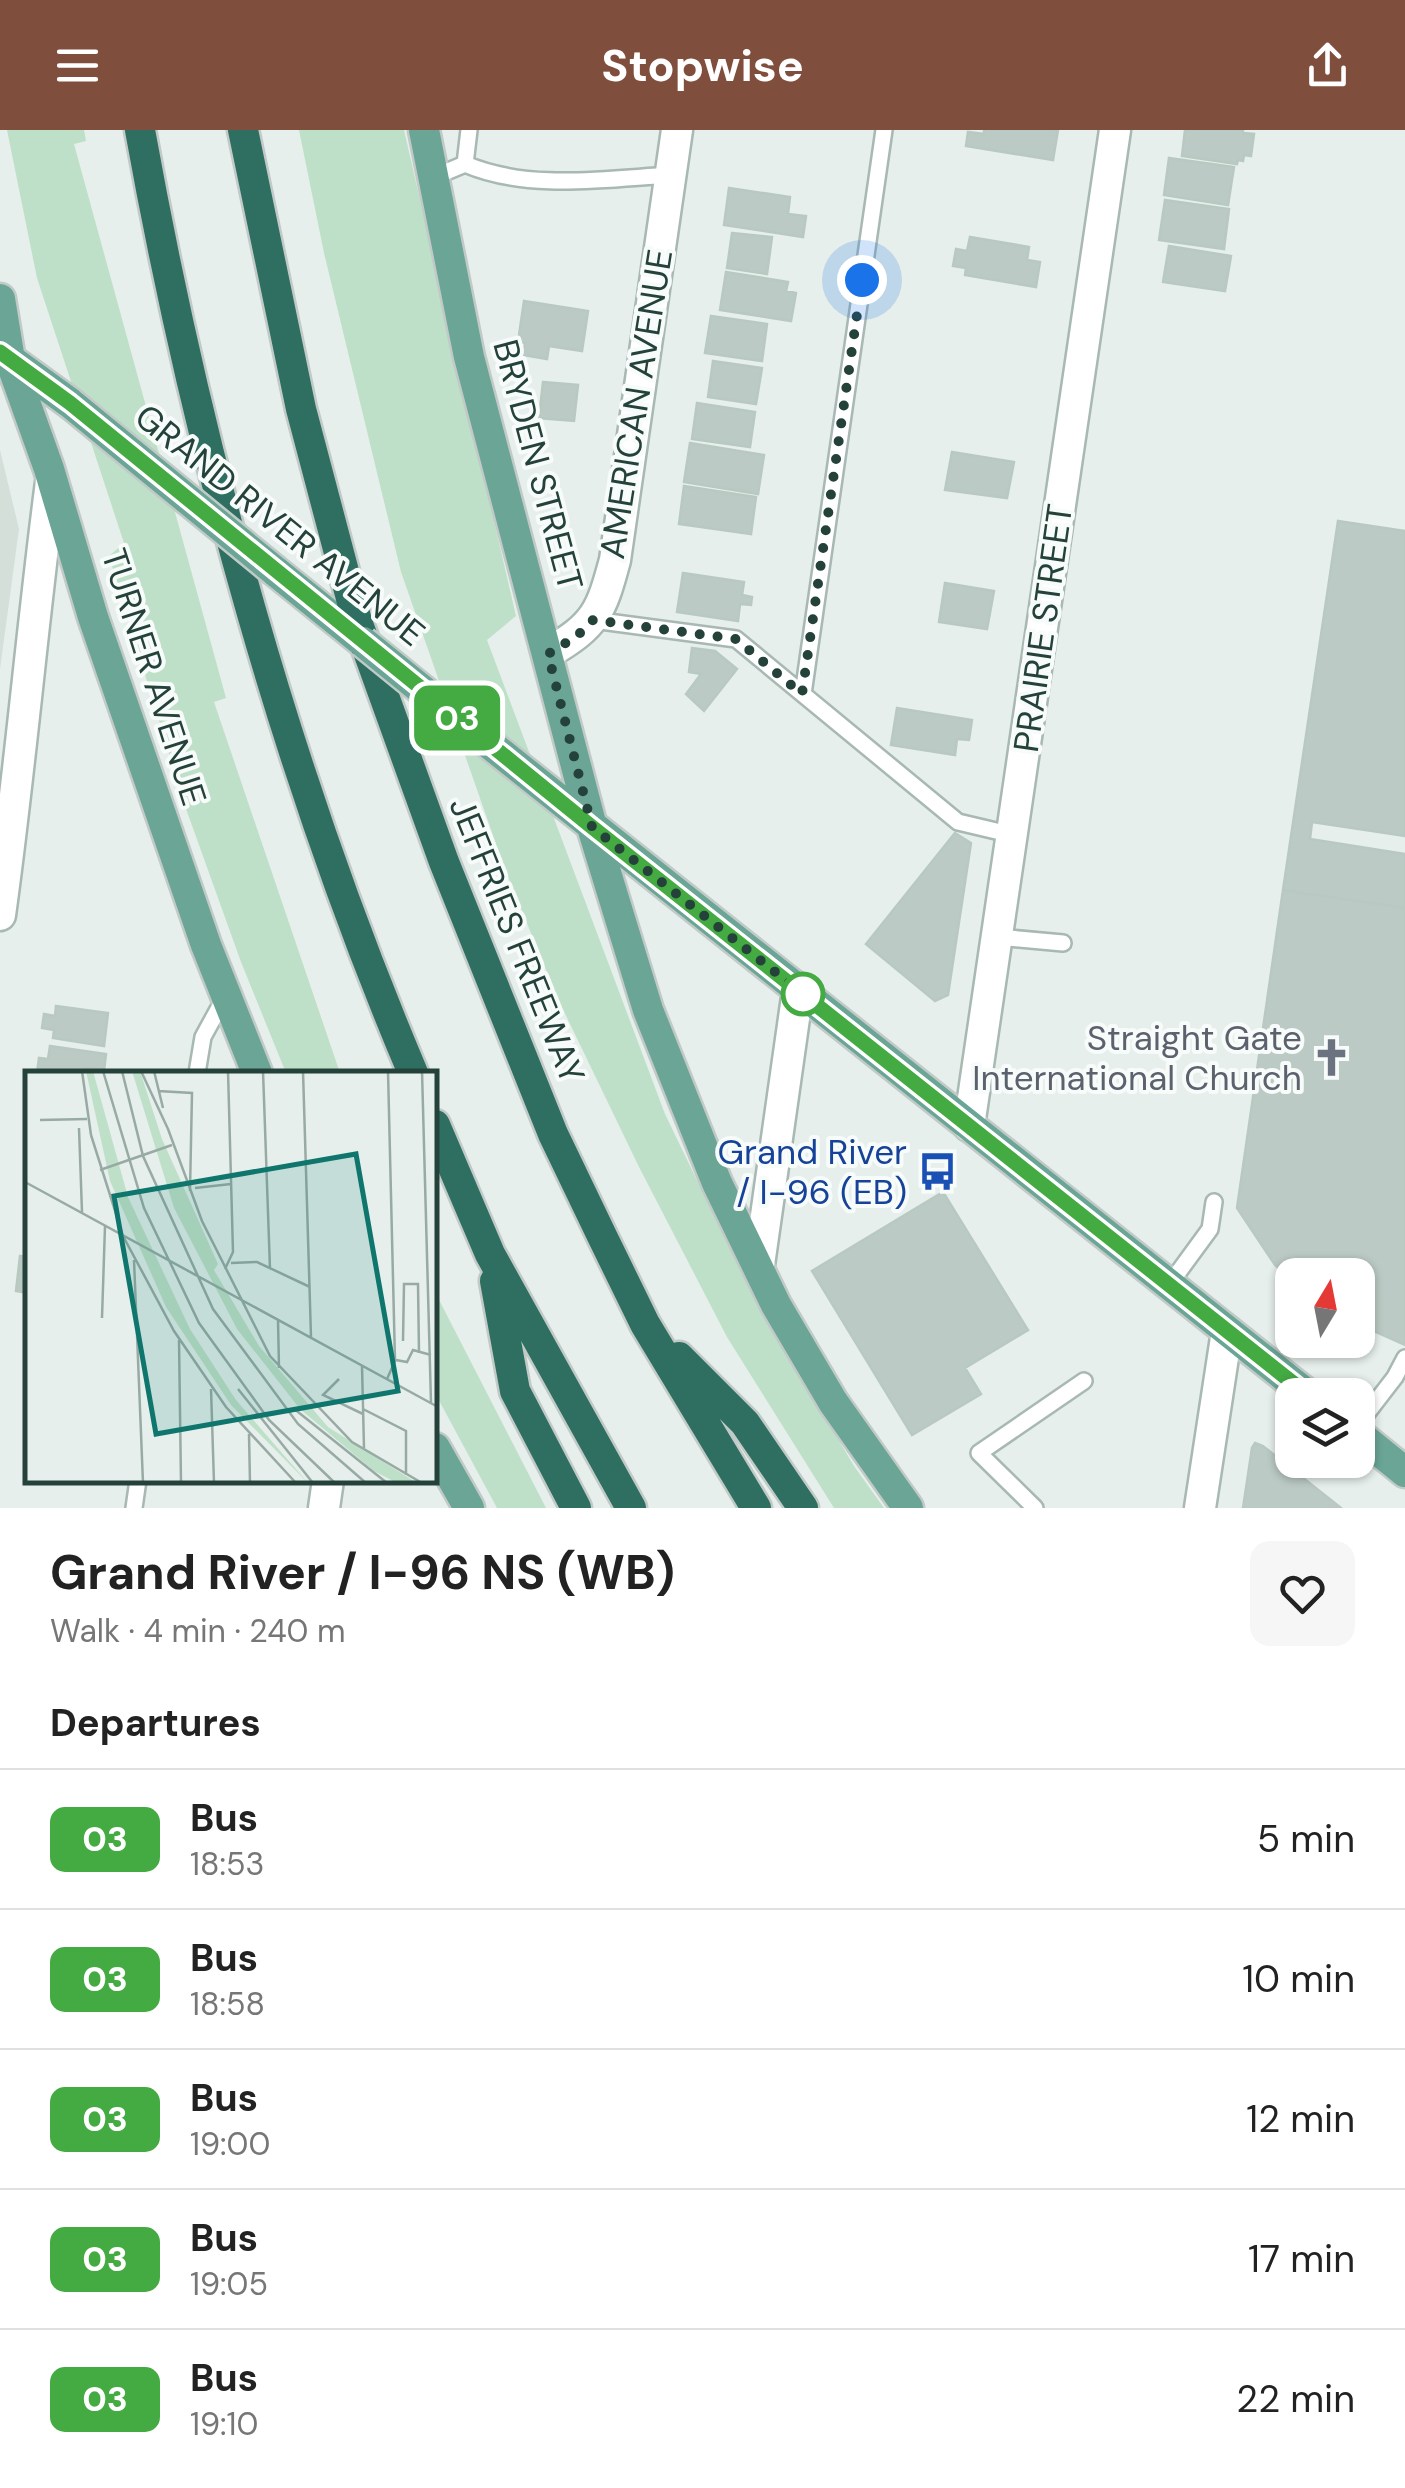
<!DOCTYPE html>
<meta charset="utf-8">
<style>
:root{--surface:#fff;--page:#f6f6f6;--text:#222;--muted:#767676;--line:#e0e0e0;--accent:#804e3d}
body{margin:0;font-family:"DM Sans",sans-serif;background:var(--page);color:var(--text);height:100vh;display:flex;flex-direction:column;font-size:38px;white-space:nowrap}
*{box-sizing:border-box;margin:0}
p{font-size:32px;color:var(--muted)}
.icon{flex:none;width:55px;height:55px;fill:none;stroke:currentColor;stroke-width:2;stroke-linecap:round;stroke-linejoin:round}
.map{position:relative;height:1378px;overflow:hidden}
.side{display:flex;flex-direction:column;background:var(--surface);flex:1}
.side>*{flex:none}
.badge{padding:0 20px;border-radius:15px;font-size:35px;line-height:65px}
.needle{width:65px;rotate:10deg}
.buttons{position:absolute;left:1275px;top:1128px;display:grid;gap:20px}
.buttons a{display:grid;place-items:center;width:100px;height:100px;border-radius:20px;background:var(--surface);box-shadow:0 2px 8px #0004;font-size:50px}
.you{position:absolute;width:50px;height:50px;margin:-25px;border:8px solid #fff;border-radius:50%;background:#1a73e8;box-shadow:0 0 0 15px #1a73e833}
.map>.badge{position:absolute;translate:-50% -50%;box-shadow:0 0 0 5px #fff}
h2{padding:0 50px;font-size:38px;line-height:90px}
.round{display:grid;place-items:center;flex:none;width:105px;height:105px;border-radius:20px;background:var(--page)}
.head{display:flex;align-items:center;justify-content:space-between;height:170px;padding:0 50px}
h1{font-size:48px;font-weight:700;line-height:75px}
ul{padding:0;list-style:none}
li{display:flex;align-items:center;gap:30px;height:140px;padding:0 50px;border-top:2px solid var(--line)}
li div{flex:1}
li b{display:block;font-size:38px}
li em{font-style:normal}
li .badge{min-width:110px;font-weight:700;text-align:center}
header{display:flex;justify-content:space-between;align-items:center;height:130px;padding:0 50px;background:var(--accent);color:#fff;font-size:45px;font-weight:700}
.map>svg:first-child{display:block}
.built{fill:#d4dfda}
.green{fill:#bfe0c8}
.building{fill:#bbcac4;stroke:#b8c9c2;stroke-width:2.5}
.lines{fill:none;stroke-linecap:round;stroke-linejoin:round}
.lane-casing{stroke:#a8b8b2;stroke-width:20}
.street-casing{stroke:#a8b8b2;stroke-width:35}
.primary-casing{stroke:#c2cac8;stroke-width:35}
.highway-casing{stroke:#c2cac8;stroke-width:35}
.lane{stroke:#fff;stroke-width:15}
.street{stroke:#fff;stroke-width:30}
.primary{stroke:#6aa596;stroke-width:30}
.highway{stroke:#2f6f62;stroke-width:30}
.primary-bridge-casing{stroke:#c2cac8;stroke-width:35;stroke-linecap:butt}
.primary-bridge{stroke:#6aa596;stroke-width:30}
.line-casing{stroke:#fff;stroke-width:22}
.line{stroke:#44aa42;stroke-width:15}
.walk{stroke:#24423a;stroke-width:10;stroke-dasharray:0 18}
.stop-dot{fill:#fff;stroke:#44aa42;stroke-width:5}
.labels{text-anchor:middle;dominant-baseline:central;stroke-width:8;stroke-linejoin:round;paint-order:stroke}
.street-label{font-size:35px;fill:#24423a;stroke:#f7fbf9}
.worship-label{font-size:35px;fill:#5b616d;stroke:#f7fbf9;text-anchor:end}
.transit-label{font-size:35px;fill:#164399;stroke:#f7fbf9;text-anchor:end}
.inset-road{fill:none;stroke:#98aaa4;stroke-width:2.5}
.view{fill:#0f766e;fill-opacity:0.15;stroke:#0f766e;stroke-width:5}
.inset-edge{fill:none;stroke:#24423a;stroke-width:5}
</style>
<header><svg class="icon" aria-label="menu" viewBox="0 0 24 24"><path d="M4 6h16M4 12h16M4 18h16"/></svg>Stopwise<svg class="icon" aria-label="share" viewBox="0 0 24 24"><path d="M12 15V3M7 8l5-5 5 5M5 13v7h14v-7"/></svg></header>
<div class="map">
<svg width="1405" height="1378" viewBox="0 0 1405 1378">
<rect width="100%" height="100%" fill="#e6efeb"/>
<!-- built -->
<path class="built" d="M0 320 19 399 0 539Z"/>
<!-- green -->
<path class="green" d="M7 0H84L86 11 74 14 226 568 214 572 340 943H286L241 832 185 676 109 426 124 413 37 148Z
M299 0H404L516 486 487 510 665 984 747 1154 854 1336 884 1378H834L727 1207 639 1037 557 867 504 737 401 442 324 123Z
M435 1162 546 1378H497L435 1263Z"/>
<!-- building -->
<path class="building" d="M984 0H1058L1053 30 966 16 968 2 984 4Z
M1185 0H1243V3L1254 4 1251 26 1244 25 1243 31 1238 30 1237 34 1182 26Z
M1169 28 1234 37 1228 75 1164 65Z
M729 58 790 67 788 84 806 86 803 107 724 95Z
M1165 70 1229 79 1224 119 1159 110Z
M732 103 772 107 767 144 727 138Z
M970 107 1029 117 1027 130 1040 132 1036 157 965 145 966 138 953 136 956 119 967 121Z
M1169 116 1231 126 1225 161 1163 152Z
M726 142 788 152 786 161 796 163 791 191 720 180Z
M524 171 588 181 582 221 549 216 547 229 523 225 525 213 518 212Z
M711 186 767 194 762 231 705 223Z
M713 231 762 238 756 274 708 267Z
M543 252 578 255 574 291 539 288Z
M697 273 755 282 750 317 692 309Z
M690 313 764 325 758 364 684 352Z
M952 322 1014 332 1007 368 945 360Z
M684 356 756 367 751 404 679 394Z
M1338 391 1405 401V706L1312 692 1310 709 1405 724V778L1283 760Z
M683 443 744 452 742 465 752 467 751 475 740 474 738 491 677 482Z
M945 453 994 461 987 499 939 492Z
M692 518 715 521 737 539 704 581 686 564 701 544 689 542Z
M897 578 972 590 969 610 957 609 955 625 891 615Z
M955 703 971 713 948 865 935 871 866 814Z
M1283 760 1405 778V1215L1358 1194V1145H1292V1150L1275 1135 1237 1078Z
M56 876 108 883 104 916 53 908 54 900 42 898 44 884 55 886Z
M50 916 106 924 104 940 87 938 86 943H37L39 928 48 929Z
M943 1062 1028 1200 965 1238 981 1264 912 1305 812 1141Z
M20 1126 28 1127V1163L16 1161Z
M1255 1313 1263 1316 1341 1378H1243L1252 1318Z"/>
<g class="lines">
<defs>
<path id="lane" d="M465 34C528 61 604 49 671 45
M434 47 465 34 469 0
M593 490 736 509 958 692 1013 705
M803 564 884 0
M998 807 1063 813
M197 943 203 907 226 865
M1169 1155 1210 1099 1214 1072
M1358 1295 1395 1247 1405 1228
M134 1378 138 1350
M1035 1378 979 1323 1084 1251"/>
<path id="street" d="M548 523C596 495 601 482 615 430L677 0
M0 785C20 641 32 497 51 352
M969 996 1115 0
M759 1135 798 860
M324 1378 328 1350
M1200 1378 1227 1201"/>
<path id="primary" d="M424 0 469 227 592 697 648 880 717 1053 776 1175 833 1272 908 1378
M0 169 10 230 49 339 93 487 206 815 257 943
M8 228 70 273
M275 441 363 512
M453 585 1308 1265
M1358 1304 1405 1342
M435 1318 469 1378"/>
<path id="highway" d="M140 0C197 317 287 646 413 943
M243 0 301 279 357 491 444 732 553 1004 602 1106 645 1194 756 1378
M435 995 490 1124 631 1378
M495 1151 515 1261 576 1378
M679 1227 745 1293 803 1378"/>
</defs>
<!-- lane casing -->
<use href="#lane" class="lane-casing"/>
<!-- street casing -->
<use href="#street" class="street-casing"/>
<!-- primary casing -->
<use href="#primary" class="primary-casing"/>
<!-- highway casing -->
<use href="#highway" class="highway-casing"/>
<!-- lane -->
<use href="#lane" class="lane"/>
<!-- street -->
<use href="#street" class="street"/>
<!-- primary -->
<use href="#primary" class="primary"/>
<!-- highway -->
<use href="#highway" class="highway"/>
<defs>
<path id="primary-bridge" d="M70 273 275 441
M363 512 453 585"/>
</defs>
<!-- primary-bridge casing -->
<use href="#primary-bridge" class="primary-bridge-casing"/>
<!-- primary-bridge -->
<use href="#primary-bridge" class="primary-bridge"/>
</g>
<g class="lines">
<defs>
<path id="line" d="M0 222 70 273 592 697 1308 1265"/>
</defs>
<!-- line casing -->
<use href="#line" class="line-casing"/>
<!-- line -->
<use href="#line" class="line"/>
<!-- walk -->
<path class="walk" d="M803 864 592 697 548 524 577 506 593 490 736 509 802 564 862 150"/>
</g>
<!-- icons -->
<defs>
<symbol id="church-bare" viewBox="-9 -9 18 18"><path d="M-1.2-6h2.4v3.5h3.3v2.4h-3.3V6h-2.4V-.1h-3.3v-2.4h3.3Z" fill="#6b7280" stroke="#f7fbf9" stroke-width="2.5" paint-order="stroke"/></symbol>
<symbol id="bus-bare" viewBox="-9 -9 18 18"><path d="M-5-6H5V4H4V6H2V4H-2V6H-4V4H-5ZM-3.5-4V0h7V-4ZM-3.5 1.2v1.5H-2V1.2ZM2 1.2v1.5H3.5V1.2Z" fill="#1a4fb4" stroke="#f7fbf9" stroke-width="2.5" paint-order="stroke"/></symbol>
</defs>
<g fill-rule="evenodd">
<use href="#church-bare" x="1304" y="900" width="55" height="55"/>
<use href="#bus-bare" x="910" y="1014" width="55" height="55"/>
</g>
<!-- markers -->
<circle class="stop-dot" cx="803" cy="864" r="20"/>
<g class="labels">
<!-- street labels -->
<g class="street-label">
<text transform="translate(636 274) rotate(-81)">AMERICAN AVENUE</text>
<text transform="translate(538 335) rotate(75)">BRYDEN STREET</text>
<text transform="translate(280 395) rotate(39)">GRAND RIVER AVENUE</text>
<text transform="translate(1043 498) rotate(-82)">PRAIRIE STREET</text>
<text transform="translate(154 547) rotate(72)">TURNER AVENUE</text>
<text transform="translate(517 810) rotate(68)">JEFFRIES FREEWAY</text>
</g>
<!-- worship labels -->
<g class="worship-label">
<text x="1302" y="908">Straight Gate<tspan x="1302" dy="40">International Church</tspan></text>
</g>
<!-- transit labels -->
<g class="transit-label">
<text x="907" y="1022">Grand River<tspan x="907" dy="40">/ I-96 (EB)</tspan></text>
</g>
</g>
<!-- overview -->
<g transform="translate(25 941)">
<rect width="412" height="412" fill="#e6efeb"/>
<path d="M61 0H68L103 126 165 258 211 329 283 412 206 334 141 236 85 110ZM107 0H115L137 68 193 193 189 199 234 275 303 356 392 412H372L349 400 275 338 212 258 149 137Z" fill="#bfe0c8"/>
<path class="inset-road" d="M57 0 66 64M78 0 119 137 174 252 244 349 310 412M97 0 118 85 188 238 273 353 341 412M116 0 143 58M129 0 138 37M238 0 245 198M278 0 286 266M397 0 406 332M133 20 167 22 165 120M15 49 62 48M54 57 57 141M143 58 177 150 245 285 327 371 397 412M66 64 98 165 149 260 201 336 271 412M75 99 147 74M0 111 413 336M170 117 206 113M109 189 118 412M206 192 232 191 285 216M200 198 208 181 203 0M77 247 80 155M253 249 254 297M154 269 156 412M378 270 379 213H393L394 282M371 289 382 291 388 279 406 284M337 295 339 377M314 308 298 324 338 343M362 308 370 290 363 0M186 318 189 412M213 318 288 412M268 337 362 412M338 338 381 360V404M224 363 225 412"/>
<path class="view" d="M331 83 373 320 131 363 89 125Z"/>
<rect width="412" height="412" class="inset-edge"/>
</g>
</svg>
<div class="buttons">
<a><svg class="needle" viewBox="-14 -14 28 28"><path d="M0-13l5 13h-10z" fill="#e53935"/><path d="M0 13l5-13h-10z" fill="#767676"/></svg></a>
<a><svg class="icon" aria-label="layers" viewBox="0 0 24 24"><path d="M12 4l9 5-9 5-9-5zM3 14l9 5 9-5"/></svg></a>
</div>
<div class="you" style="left:862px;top:150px"></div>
<b class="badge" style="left:457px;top:588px;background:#44aa42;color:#fff">03</b>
</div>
<section class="side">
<div class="head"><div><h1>Grand River / I-96 NS (WB)</h1><p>Walk · 4 min · 240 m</p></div><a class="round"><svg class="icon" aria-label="heart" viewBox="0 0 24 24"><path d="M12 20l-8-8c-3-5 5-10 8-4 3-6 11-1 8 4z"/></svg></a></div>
<h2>Departures</h2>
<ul>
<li><span class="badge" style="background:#44aa42;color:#fff">03</span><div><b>Bus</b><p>18:53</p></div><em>5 min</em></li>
<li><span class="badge" style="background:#44aa42;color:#fff">03</span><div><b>Bus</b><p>18:58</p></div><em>10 min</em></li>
<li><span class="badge" style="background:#44aa42;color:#fff">03</span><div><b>Bus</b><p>19:00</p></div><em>12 min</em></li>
<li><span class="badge" style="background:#44aa42;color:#fff">03</span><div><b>Bus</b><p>19:05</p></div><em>17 min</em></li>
<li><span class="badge" style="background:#44aa42;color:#fff">03</span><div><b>Bus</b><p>19:10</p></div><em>22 min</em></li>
</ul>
</section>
